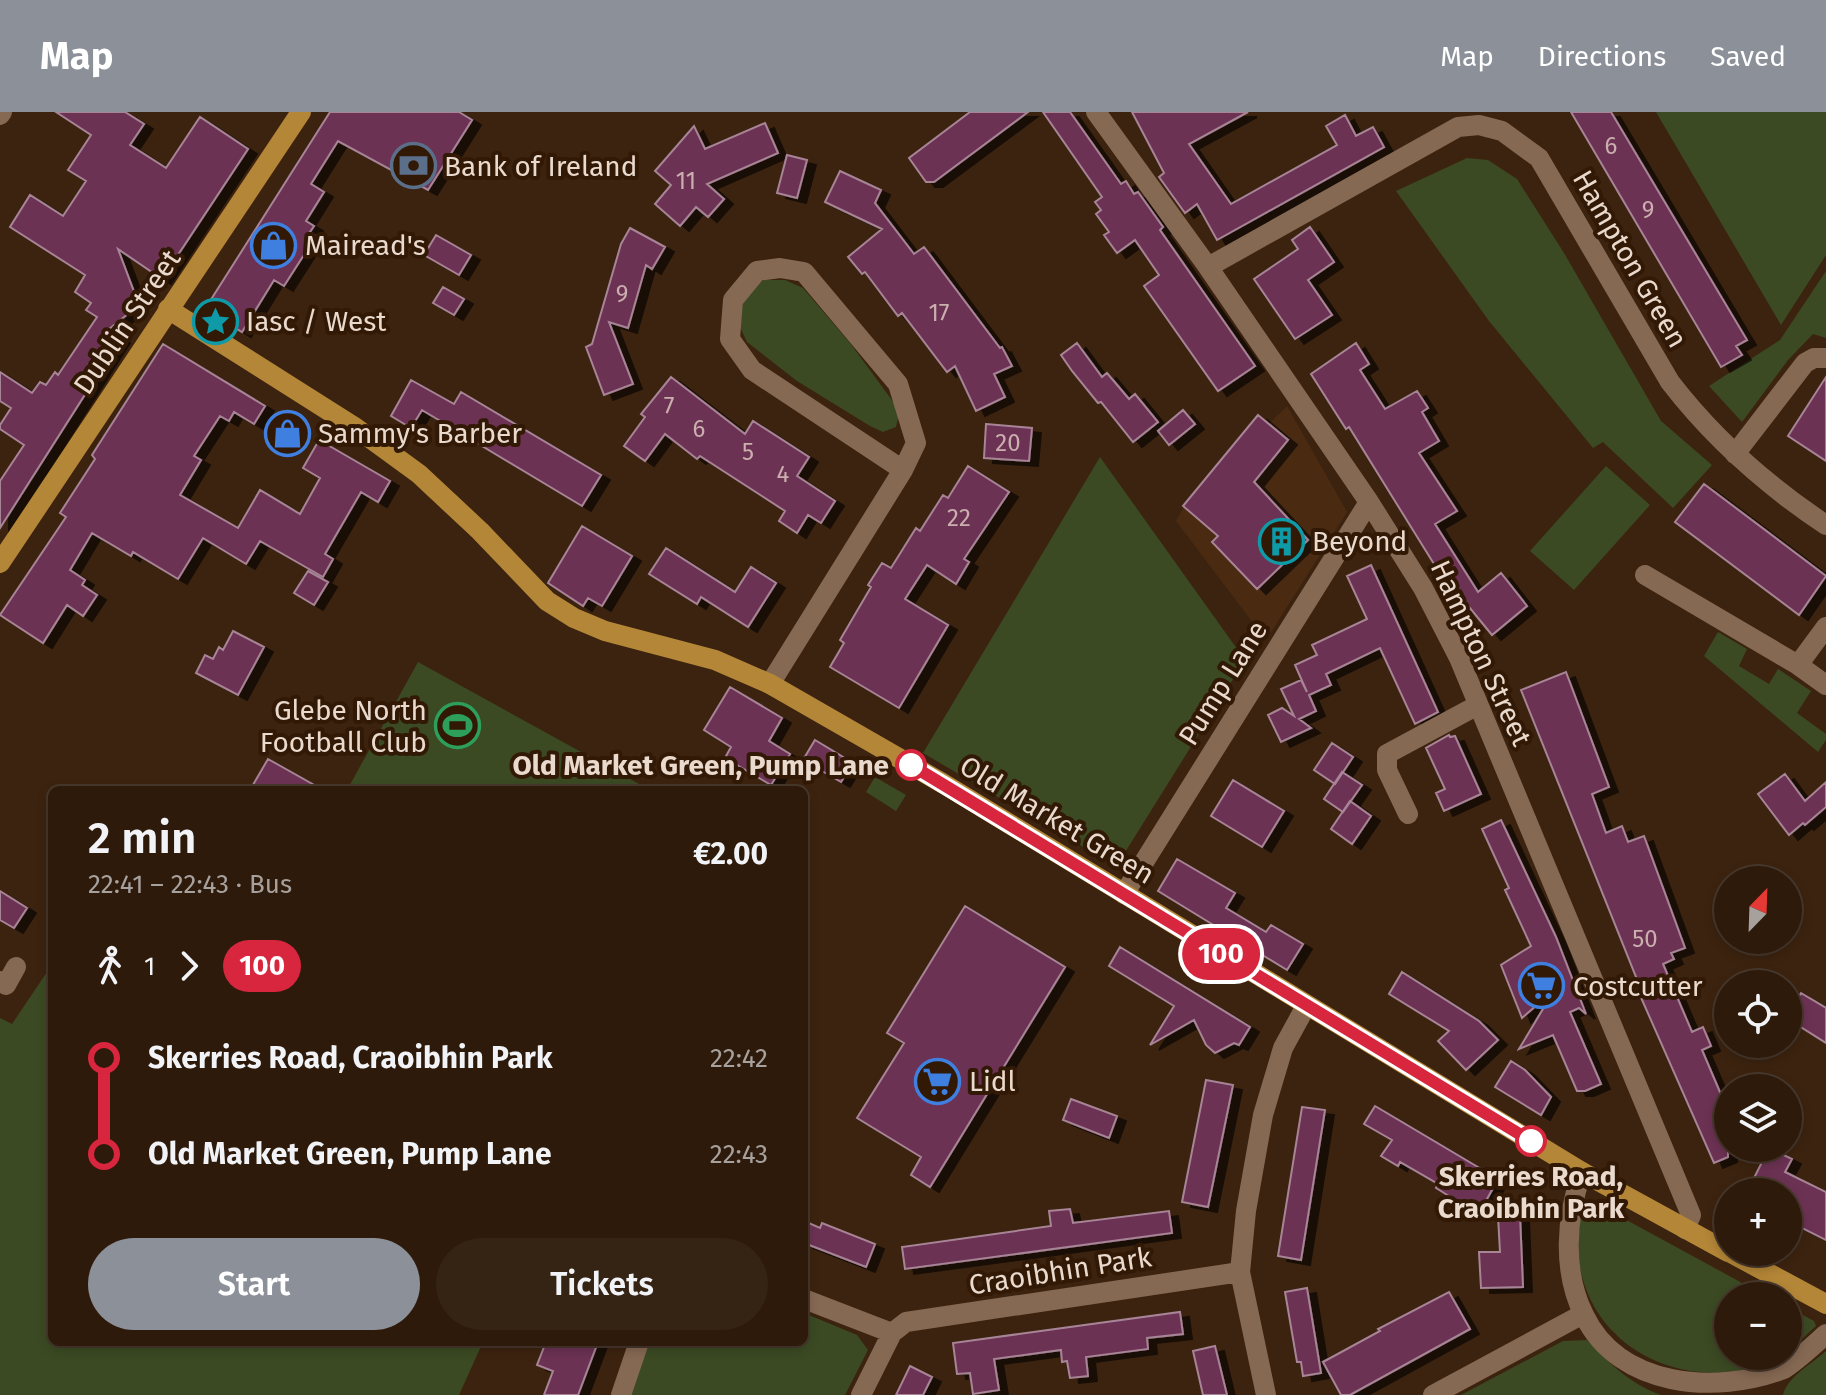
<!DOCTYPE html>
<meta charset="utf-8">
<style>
:root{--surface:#2d1a0b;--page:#352314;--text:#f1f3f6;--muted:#a7a19d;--line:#48382c;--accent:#8c9099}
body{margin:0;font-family:"Fira Sans",sans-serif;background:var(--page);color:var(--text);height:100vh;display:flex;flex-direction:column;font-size:30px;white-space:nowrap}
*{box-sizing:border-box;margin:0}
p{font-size:26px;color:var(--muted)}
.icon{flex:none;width:44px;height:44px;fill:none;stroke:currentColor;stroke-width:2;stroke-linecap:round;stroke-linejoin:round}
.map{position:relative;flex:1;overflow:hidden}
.sheet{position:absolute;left:48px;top:674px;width:760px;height:560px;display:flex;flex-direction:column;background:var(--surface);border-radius:12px;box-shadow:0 4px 12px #0003,0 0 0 2px var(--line)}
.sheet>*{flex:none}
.badge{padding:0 16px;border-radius:26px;font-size:28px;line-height:52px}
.needle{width:52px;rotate:23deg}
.tools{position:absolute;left:1714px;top:754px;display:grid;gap:16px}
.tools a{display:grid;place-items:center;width:88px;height:88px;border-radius:50%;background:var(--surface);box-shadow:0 4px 12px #0003,0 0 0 2px var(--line);font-size:40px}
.map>.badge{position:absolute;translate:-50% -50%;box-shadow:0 0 0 4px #fff}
.legs{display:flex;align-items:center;gap:12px;height:88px;padding:0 40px;font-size:26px}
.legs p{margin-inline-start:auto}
.headline{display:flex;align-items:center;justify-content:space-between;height:136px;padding:0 40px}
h1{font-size:44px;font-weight:600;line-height:60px}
.button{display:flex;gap:16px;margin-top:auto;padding:16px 40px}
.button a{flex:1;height:92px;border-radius:48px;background:var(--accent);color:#fff;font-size:32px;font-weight:600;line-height:92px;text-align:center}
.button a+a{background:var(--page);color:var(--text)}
ul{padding:0 40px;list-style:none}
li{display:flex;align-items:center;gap:28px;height:96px;font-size:30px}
li i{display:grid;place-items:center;width:12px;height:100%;margin:0 10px;background:currentColor}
li i::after{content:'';width:20px;height:20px;margin:-10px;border:6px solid;border-radius:50%;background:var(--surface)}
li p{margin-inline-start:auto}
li:first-child i{background:linear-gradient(#0000 50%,currentColor 0)}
li:last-child i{background:linear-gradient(currentColor 50%,#0000 0)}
header{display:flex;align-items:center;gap:48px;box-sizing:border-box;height:112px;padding:0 40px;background:var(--accent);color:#fff}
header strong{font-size:38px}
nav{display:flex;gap:44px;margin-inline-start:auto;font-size:28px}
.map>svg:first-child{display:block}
.built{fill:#4a2b12}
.green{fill:#3b4a23}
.building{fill:#6c3053;stroke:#a78496;stroke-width:2;filter:url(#shadow)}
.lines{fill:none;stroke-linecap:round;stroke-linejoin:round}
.minor{stroke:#866953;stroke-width:20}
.major{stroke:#b48637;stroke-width:20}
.line-1-casing{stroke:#fff;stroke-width:18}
.line-1{stroke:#d7263d;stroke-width:12}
.stop-1-dot{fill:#fff;stroke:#d7263d;stroke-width:4}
.labels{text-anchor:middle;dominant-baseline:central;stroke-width:8;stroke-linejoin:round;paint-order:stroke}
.number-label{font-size:24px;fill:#caafae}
.poi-label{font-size:28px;fill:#ead9cd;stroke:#311905;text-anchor:start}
.street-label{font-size:28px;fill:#ead9cd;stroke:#311905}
.stop-label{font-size:28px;font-weight:bold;fill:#ead9cd;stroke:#311905;text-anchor:end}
</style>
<header>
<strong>Map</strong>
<nav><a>Map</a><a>Directions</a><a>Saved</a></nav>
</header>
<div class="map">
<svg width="1826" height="1283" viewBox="0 0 1826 1283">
<defs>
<filter id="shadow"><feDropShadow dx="9" dy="5" stdDeviation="0" flood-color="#0009"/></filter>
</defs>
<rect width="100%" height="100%" fill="#3c230f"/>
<!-- built -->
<path class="built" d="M1287 294 1347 400 1266 528 1176 409 1183 397Z"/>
<!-- green -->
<path class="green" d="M1656 0H1826V143L1781 213Z
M1467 46 1488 48 1517 67 1564 141 1661 309 1712 353 1673 396 1603 330 1593 336 1489 209 1396 79Z
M1826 159V226L1813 222 1788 248 1742 310 1709 274 1780 228Z
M765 168H785L803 176 850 231 897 295 899 302 896 315 883 320 870 314 797 269 747 230 741 217 740 196 753 173Z
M1100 345 1245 548 1119 750 1097 743 923 641Z
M1606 354 1650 393 1574 478 1530 439Z
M1718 520 1747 537 1739 554 1769 572 1778 557 1811 579 1797 601 1826 622V628L1818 640 1704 544Z
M418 550 650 678H347Z
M875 665 906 683 896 699 866 680Z
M47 860 52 863V1230H483L459 1283H0V906L12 912Z
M1588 1087 1766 1184H1728V1244H1782C1708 1283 1608 1252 1583 1168 1575 1142 1579 1115 1583 1088Z
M1788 1195 1814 1209 1816 1214 1788 1240Z
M804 1201 857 1223 868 1238 845 1283H630L648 1230H804Z
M1587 1228C1609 1251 1630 1272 1661 1283H1461L1563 1229Z
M1826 1239V1283H1783C1787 1265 1813 1251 1826 1239Z"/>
<!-- building -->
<path class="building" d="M56 0H125L144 12 130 33 166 56 200 5 248 37 162 167 118 137 139 193 108 218 121 226 0 416V369L24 333 0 317V313L11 296 0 289V260L32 281 40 270 46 273 55 260 58 263 97 205 86 198 91 191 75 180 85 163 10 115 30 83 63 104 86 69 68 58 91 23Z
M330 0H459L472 8 428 78 338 29 311 72 324 80 306 109 314 114 310 120 316 124 284 174 274 168 242 220 205 197Z
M970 0H1028L934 70H926L909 46Z
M1043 0H1070L1121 72 1126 69 1134 82 1138 80 1163 115 1160 118 1255 254 1218 279 1144 174 1159 163 1135 128 1117 141 1104 123 1109 120 1096 102 1101 98 1095 90 1102 85Z
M1132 0H1248L1189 32 1231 92 1337 33 1326 14 1345 3 1356 24 1373 15 1384 35 1217 128 1197 92 1185 101 1159 65 1164 61Z
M1571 0H1611L1747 228 1736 234 1742 243 1721 255Z
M765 11 778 41 707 72 724 87 708 105 696 95 680 114 655 92 671 73 655 59 694 14 705 37Z
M787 43 807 48 797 86 777 81Z
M840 59 881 78 875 91 914 142 924 135 1000 236 1002 235 1012 254 994 262 1005 285 976 299 955 254 947 260 902 201 898 204 865 160 862 162 848 145 882 117 825 90Z
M1310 115 1334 150 1308 168 1332 203 1295 227 1254 167 1298 137 1292 128Z
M630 116 665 135 652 157 646 153 628 216 609 210 633 272 604 283 586 235 592 232 621 132Z
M436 123 471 143 459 163 424 143Z
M443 175 464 187 454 203 433 191Z
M1077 231 1102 265 1107 261 1129 287 1135 282 1158 310 1133 330 1101 290 1098 291 1072 259 1061 243Z
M1356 231 1369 252 1360 258 1385 297 1417 279 1428 296 1422 300 1439 329 1419 341 1457 399 1435 412 1478 480 1501 461 1527 494 1492 523 1456 479 1452 481 1349 315 1346 317 1311 262Z
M163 232 265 294 254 312 234 300 229 309 220 304 194 344 201 348 180 383 238 416 260 378 300 402 320 366 303 356 319 328 390 369 378 390 361 380 325 442 333 447 323 465 260 429 246 452 203 426 178 467 133 440 131 444 92 421 70 458 85 468 82 473 97 483 83 504 67 493 43 531 0 503 66 405 60 401 95 347 92 343Z
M671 265 745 322 753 309 809 345 797 364 835 389 821 411 808 403 797 421 779 409 785 399 700 344 697 347 665 322 645 349 624 334 645 305 641 302Z
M1826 265V349L1788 324Z
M411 268 454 292 461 280 601 363 582 394 422 298 411 316 391 304Z
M1183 298 1195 312 1169 333 1158 319Z
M1258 303 1288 328 1254 370 1308 428 1257 477 1212 430 1218 424 1183 394Z
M986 312 1032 316 1029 349 984 346Z
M968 354 1009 380 964 447 969 450 956 472 927 453 905 487 948 513 899 596 830 555 844 531 840 528 871 475 868 473 882 451 891 456 916 416 920 419 943 383 948 386Z
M1704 372 1826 464 1799 503 1675 410Z
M582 414 632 444 602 494 588 486 583 494 548 471Z
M666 436 735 480 751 455 776 471 748 515 701 485 697 492 649 462Z
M1371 453 1438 600 1415 612 1380 536 1326 562 1331 573 1309 583 1316 599 1299 607 1311 616 1281 630 1268 603 1282 596 1294 604 1281 577 1301 568 1307 580 1295 553 1317 543 1312 533 1367 507 1347 464Z
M308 459 328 470 314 493 294 481Z
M233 519 264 535 238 583 196 561 205 543 213 547 219 535 223 538Z
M1566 560 1609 675 1592 682 1606 721 1622 714 1628 730 1644 724 1685 836 1671 841 1674 847 1663 852 1692 920 1703 915 1711 934 1702 938 1728 999V1045L1714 1051 1639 881 1642 880 1521 578Z
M730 575 782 606 769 629 790 642 771 673 725 646 731 635 704 618Z
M1449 623 1450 625 1455 624 1481 682 1444 699 1436 681 1445 677 1426 636Z
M815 628 853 651 841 670 803 648Z
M1332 631 1353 645 1335 672 1314 658Z
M268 647 323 678H250Z
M1342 660 1362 673 1343 700 1324 687Z
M1785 662 1805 689 1826 670V695L1805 713 1803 711 1789 723 1758 682Z
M1233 668 1284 699 1262 735 1211 704Z
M1350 689 1371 704 1352 732 1331 717Z
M1501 708 1556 825 1586 902 1579 896 1570 900 1601 972 1585 979H1577L1553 923 1519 937 1555 877 1522 906 1501 853 1531 834 1505 778 1509 776 1482 717Z
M1177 747 1235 781 1226 796 1266 820 1271 813 1303 832 1287 858 1158 779Z
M0 779 27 796 14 816 0 808Z
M965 794 1065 855 930 1075 911 1063 921 1045 857 1006 904 931 887 921Z
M1120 835 1250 915 1239 933 1234 931 1215 941 1206 933 1194 908 1150 933 1174 894 1109 854Z
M1402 860 1479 909 1498 928 1466 958 1438 929 1449 919 1389 882Z
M1801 881 1826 896V931L1788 907V902Z
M1511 949 1525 958 1551 985 1541 1003 1495 975Z
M1206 968 1233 973 1208 1095 1182 1090Z
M1071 987 1117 1004 1109 1026 1063 1008Z
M1375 994 1498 1067 1482 1096 1469 1088 1465 1094 1436 1076 1438 1072 1400 1050 1398 1054 1381 1044 1392 1028 1364 1012Z
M1302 995 1325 998 1301 1148 1278 1144Z
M1769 1036 1792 1047 1785 1060 1826 1080V1128L1788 1109V1080H1747Z
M1070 1097 1073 1111 1169 1099 1172 1121 905 1157 902 1135 1051 1114 1049 1099Z
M1520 1103 1523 1175 1481 1176 1479 1140H1500L1498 1104Z
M804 1109 820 1116 822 1111 875 1132 866 1155 804 1131Z
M1307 1176 1321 1261 1303 1264 1301 1250H1297L1285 1180Z
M1449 1180 1470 1217 1350 1283H1341L1323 1250 1380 1219 1378 1217Z
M1180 1200 1183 1222 1147 1226 1148 1237 1086 1245 1088 1264 1070 1266 1067 1249 1062 1250 1061 1238 994 1247 999 1278 973 1282 970 1261 957 1262 953 1231Z
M546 1230H598L578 1283H544L553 1259 537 1253Z
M1215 1234 1227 1283H1203L1193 1239Z
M910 1254 932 1265 923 1283H896Z"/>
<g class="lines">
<!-- minor -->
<path class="minor" d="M1096 0 1208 155 1369 390 1423 476 1459 546 1691 1103 1685 1117
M0 3 2 0
M1208 155 1458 15 1479 13 1502 19 1539 46 1670 270C1714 327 1766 373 1826 413
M1735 342 1805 251 1814 246H1826
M1645 463 1798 553 1826 573
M1798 553 1826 515
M770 572 903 358 916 331 898 272 804 160 780 156 757 159 733 188 730 227 752 258 903 358
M1408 702 1387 658V642L1478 593
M1124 782 1369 390
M0 869 6 873 16 855
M1582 1060C1566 1105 1562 1159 1584 1203 1619 1276 1716 1283 1784 1257 1799 1247 1813 1234 1826 1222
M804 1187 892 1221
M621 1283 639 1230
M861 1283 892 1221 906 1210 1240 1160
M1266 1283 1240 1160 1246 1099 1263 1003 1283 936 1306 894
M1433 1283 1583 1202"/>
<!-- major -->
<path class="major" d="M168 197 356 316 419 362 480 419 547 489 574 506 605 519 715 548 770 572 944 672 1582 1060 1728 1140
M0 451 301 0
M1729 1140 1826 1192"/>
</g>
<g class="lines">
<defs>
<path id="line-1" d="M911 653 1531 1029"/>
</defs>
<!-- line-1 casing -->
<use href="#line-1" class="line-1-casing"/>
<!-- line-1 -->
<use href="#line-1" class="line-1"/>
</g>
<!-- icons -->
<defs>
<symbol id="bank-ring" viewBox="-11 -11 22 22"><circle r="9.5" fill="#311905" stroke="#5c6f8a" stroke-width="1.5"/><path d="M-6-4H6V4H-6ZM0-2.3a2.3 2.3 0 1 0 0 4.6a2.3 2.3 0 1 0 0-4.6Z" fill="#5c6f8a"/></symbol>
<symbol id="shop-ring" viewBox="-11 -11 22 22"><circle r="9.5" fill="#311905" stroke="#3f7fe0" stroke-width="1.5"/><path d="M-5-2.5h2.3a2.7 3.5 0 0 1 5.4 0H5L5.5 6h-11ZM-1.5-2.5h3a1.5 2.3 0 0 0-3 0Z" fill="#3f7fe0"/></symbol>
<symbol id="sight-ring" viewBox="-11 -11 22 22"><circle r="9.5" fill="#311905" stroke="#0f9aa8" stroke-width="1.5"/><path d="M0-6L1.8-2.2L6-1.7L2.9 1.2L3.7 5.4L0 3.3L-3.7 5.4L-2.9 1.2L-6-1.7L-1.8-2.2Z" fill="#0f9aa8"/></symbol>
<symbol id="building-ring" viewBox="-11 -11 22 22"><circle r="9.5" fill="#311905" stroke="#0f9aa8" stroke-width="1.5"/><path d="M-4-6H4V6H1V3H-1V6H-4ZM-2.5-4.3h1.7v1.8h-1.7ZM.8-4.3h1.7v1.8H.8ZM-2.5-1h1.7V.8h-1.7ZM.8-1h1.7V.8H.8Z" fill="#0f9aa8"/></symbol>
<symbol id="stadium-ring" viewBox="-11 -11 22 22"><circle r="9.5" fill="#311905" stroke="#2e9e5b" stroke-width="1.5"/><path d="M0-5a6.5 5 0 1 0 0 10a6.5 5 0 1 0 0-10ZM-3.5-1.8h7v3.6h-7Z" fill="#2e9e5b"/></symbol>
<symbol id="supermarket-ring" viewBox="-11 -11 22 22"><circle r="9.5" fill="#311905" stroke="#3f7fe0" stroke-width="1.5"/><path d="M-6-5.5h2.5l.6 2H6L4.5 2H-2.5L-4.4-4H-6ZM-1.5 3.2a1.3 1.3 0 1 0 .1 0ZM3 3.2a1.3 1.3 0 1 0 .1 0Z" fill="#3f7fe0"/></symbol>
</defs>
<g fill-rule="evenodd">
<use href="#bank-ring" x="388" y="28" width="51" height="51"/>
<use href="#shop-ring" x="248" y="108" width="51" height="51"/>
<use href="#sight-ring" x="190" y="184" width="51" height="51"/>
<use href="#shop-ring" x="262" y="296" width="51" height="51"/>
<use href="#building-ring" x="1256" y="404" width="51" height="51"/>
<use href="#stadium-ring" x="432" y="588" width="51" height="51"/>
<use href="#supermarket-ring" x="1516" y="848" width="51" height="51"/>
<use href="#supermarket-ring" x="912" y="944" width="51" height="51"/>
</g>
<!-- markers -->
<g class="stop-1-dot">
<circle cx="911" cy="653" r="14"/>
<circle cx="1531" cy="1029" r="14"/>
</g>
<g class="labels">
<!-- number labels -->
<g class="number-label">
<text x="1611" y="34">6</text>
<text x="686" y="69">11</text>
<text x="1648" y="98">9</text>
<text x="622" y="182">9</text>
<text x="939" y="201">17</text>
<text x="669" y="294">7</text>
<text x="699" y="317">6</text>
<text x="1008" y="331">20</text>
<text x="748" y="340">5</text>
<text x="783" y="362">4</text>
<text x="959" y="406">22</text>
<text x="1645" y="827">50</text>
</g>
<!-- poi labels -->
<g class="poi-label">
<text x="444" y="54">Bank of Ireland</text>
<text x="305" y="133">Mairead's</text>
<text x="246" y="209">Iasc / West</text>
<text x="318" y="321">Sammy's Barber</text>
<text x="1312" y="429">Beyond</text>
<text x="427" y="598" text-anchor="end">Glebe North<tspan x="427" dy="32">Football Club</tspan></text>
<text x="1573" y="874">Costcutter</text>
<text x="969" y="969">Lidl</text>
</g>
<!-- street labels -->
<g class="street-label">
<text transform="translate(1630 147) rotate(60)">Hampton Green</text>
<text transform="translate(127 210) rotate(-56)">Dublin Street</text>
<text transform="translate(1481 541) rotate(65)">Hampton Street</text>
<text transform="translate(1223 571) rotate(-58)">Pump Lane</text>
<text transform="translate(1057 708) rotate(31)">Old Market Green</text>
<text transform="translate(1060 1159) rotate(-9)">Craoibhin Park</text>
</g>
<!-- stop labels -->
<g class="stop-label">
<text x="889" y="653">Old Market Green, Pump Lane</text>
<text x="1531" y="1064" text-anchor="middle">Skerries Road,<tspan x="1531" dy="32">Craoibhin Park</tspan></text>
</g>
</g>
</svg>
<div class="tools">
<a><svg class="needle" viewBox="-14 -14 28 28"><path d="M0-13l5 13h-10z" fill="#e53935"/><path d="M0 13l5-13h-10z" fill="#a7a19d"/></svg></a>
<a><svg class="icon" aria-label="locate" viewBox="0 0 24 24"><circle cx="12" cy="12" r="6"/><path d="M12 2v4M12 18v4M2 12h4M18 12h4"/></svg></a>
<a><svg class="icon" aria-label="layers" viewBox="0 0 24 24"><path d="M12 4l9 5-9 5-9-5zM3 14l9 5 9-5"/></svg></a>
<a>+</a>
<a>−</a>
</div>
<b class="badge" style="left:1221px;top:842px;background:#d7263d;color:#fff">100</b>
<section class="sheet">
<div class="headline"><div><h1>2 min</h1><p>22:41 – 22:43 · Bus</p></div><b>€2.00</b></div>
<div class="legs"><svg class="icon" aria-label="walk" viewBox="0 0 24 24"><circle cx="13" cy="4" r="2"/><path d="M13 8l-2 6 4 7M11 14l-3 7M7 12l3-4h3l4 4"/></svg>1<svg class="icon" aria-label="forward" viewBox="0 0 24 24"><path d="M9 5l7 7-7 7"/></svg><b class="badge" style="background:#d7263d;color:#fff">100</b></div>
<ul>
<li><i style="color:#d7263d"></i><b>Skerries Road, Craoibhin Park</b><p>22:42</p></li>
<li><i style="color:#d7263d"></i><b>Old Market Green, Pump Lane</b><p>22:43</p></li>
</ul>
<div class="button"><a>Start</a><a>Tickets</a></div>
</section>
</div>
